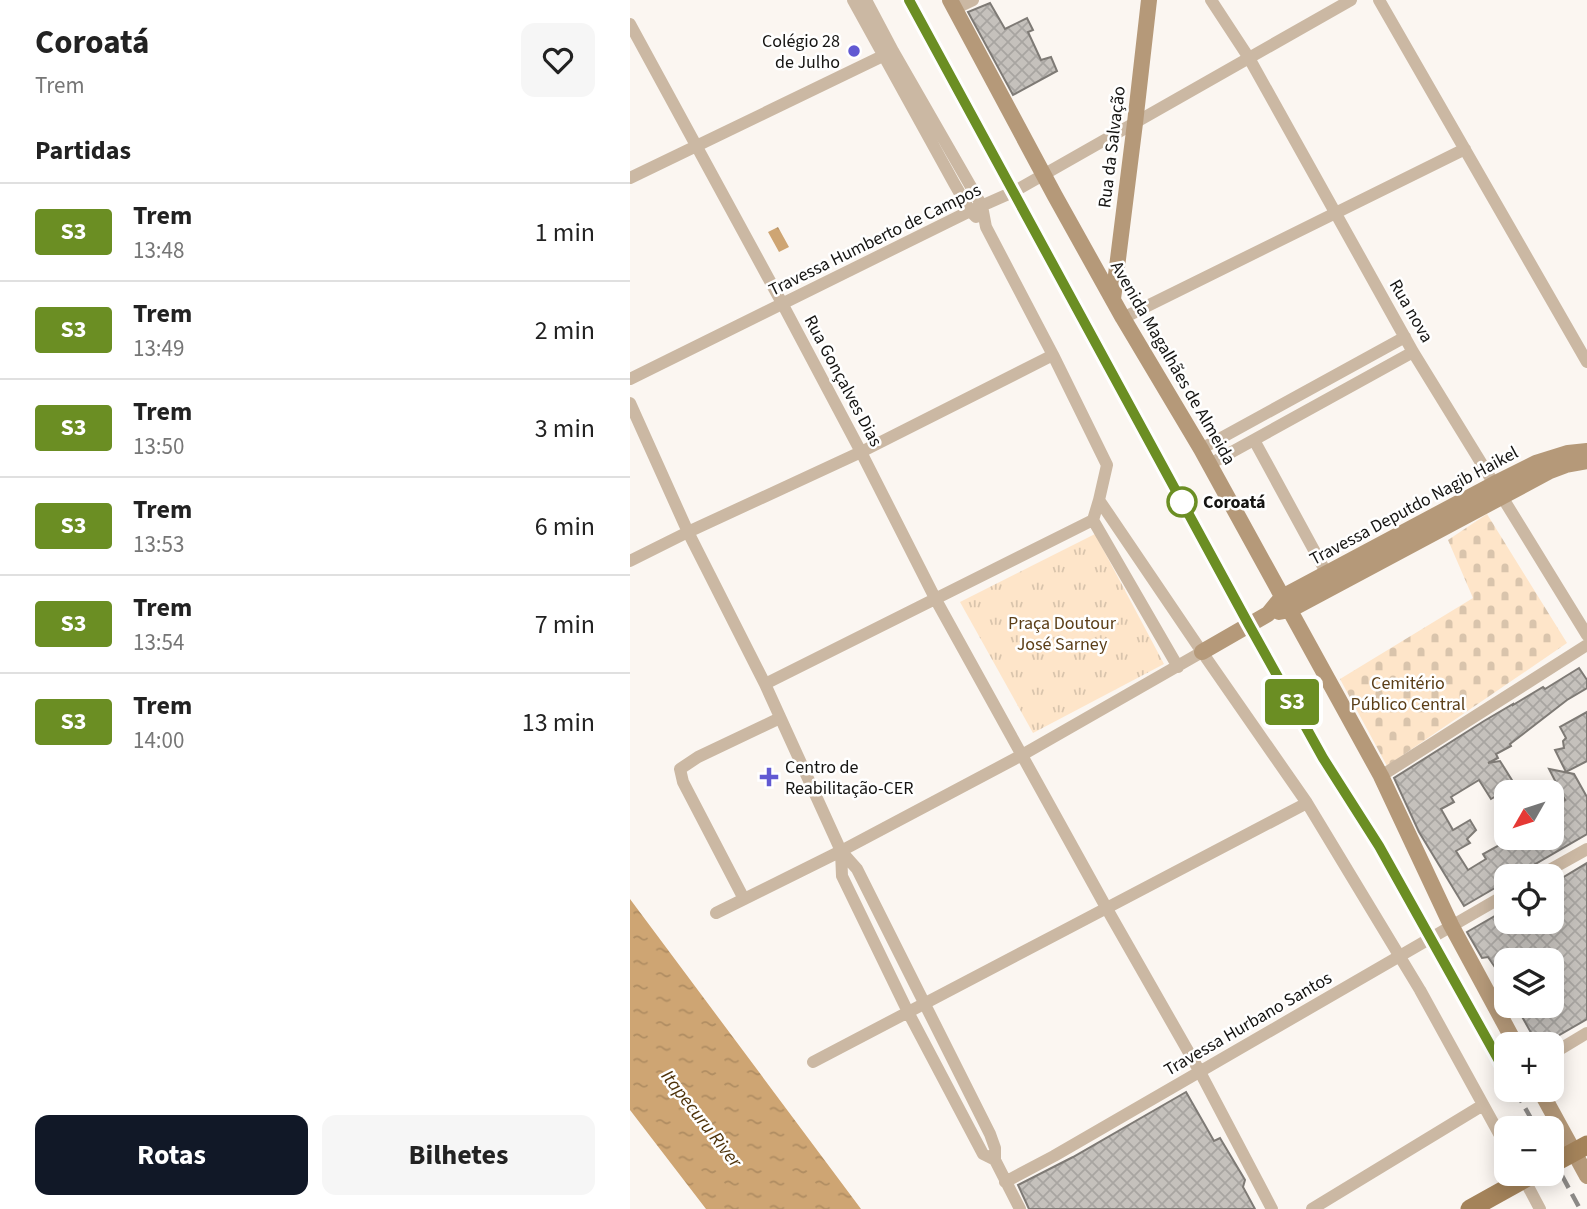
<!DOCTYPE html>
<html lang="pt">
<meta charset="utf-8">
<style>
:root{--surface:#fff;--page:#f6f6f6;--text:#222;--muted:#767676;--line:#e0e0e0;--accent:#111827}
body{margin:0;font-family:"Source Sans 3",sans-serif;background:var(--page);color:var(--text);height:100vh;display:flex;flex-direction:column;font-size:26px;white-space:nowrap}
*{box-sizing:border-box;margin:0}
p{font-size:23px;color:var(--muted)}
.icon{flex:none;width:38px;height:38px;fill:none;stroke:currentColor;stroke-width:2;stroke-linecap:round;stroke-linejoin:round}
.map{position:relative;flex:1;overflow:hidden}
.side{display:flex;flex-direction:column;background:var(--surface);width:630px}
.side>*{flex:none}
.badge{padding:0 14px;border-radius:5px;font-size:24px;line-height:46px}
.needle{width:46px;rotate:231deg}
.fabs{position:absolute;left:864px;top:780px;display:grid;gap:14px}
.fabs a{display:grid;place-items:center;width:70px;height:70px;border-radius:14px;background:var(--surface);box-shadow:0 4px 18px #0003;font-size:35px}
.map>.badge{position:absolute;translate:-50% -50%;box-shadow:0 0 0 4px #fff}
h2{padding:0 35px;font-size:26px;line-height:63px}
.round{display:grid;place-items:center;flex:none;width:74px;height:74px;border-radius:14px;background:var(--page)}
.overview{display:flex;align-items:center;justify-content:space-between;height:119px;padding:0 35px}
h1{font-size:33px;font-weight:700;line-height:52px}
.action{display:flex;gap:14px;margin-top:auto;padding:14px 35px}
.action a{flex:1;height:80px;border-radius:14px;background:var(--accent);color:#fff;font-size:28px;font-weight:700;line-height:80px;text-align:center}
.action a+a{background:var(--page);color:var(--text)}
ul{padding:0;list-style:none}
li{display:flex;align-items:center;gap:21px;height:98px;padding:0 35px;border-top:2px solid var(--line)}
li div{flex:1}
li b{display:block;font-size:26px}
li em{font-style:normal}
li .badge{min-width:77px;font-weight:700;text-align:center}
main{display:flex;flex:1;min-height:0}
.map>svg:first-child{display:block}
.grass{fill:url(#grass-tufts)}
.cemetery{fill:url(#cemetery-stones)}
.water{fill:url(#water-ripples)}
.building{fill:url(#building-cross-hatch);stroke:#7e7a75;stroke-width:2}
.lines{fill:none;stroke-linecap:round;stroke-linejoin:round}
.street{stroke:#cbb8a3;stroke-width:12}
.secondary{stroke:#b59979;stroke-width:16}
.primary{stroke:#a4835a;stroke-width:19}
.rail{stroke:#8c8986;stroke-width:4.5;stroke-dasharray:14 7;stroke-linecap:butt}
.line-casing{stroke:#fff;stroke-width:16}
.line{stroke:#6b8e23;stroke-width:10}
.poi-dot{fill:#6159d2;stroke:#fff;stroke-width:2.5}
.stop-dot{fill:#fff;stroke:#6b8e23;stroke-width:3.5}
.labels{text-anchor:middle;dominant-baseline:central;stroke-width:5;stroke-linejoin:round;paint-order:stroke}
.poi-label{font-size:18px;fill:#151412;stroke:#fff;text-anchor:end}
.street-label{font-size:18px;fill:#151412;stroke:#fff}
.stop-label{font-size:18px;font-weight:bold;fill:#151412;stroke:#fff;text-anchor:start}
.park-label{font-size:18px;fill:#5b3e17;stroke:#fff}
.water-label{font-size:19px;font-style:italic;fill:#4e3209;stroke:#fff}
</style>
<main>
<section class="side">
<div class="overview"><div><h1>Coroatá</h1><p>Trem</p></div><a class="round"><svg class="icon" aria-label="heart" viewBox="0 0 24 24"><path d="M12 20l-8-8c-3-5 5-10 8-4 3-6 11-1 8 4z"/></svg></a></div>
<h2>Partidas</h2>
<ul>
<li><span class="badge" style="background:#6b8e23;color:#fff">S3</span><div><b>Trem</b><p>13:48</p></div><em>1 min</em></li>
<li><span class="badge" style="background:#6b8e23;color:#fff">S3</span><div><b>Trem</b><p>13:49</p></div><em>2 min</em></li>
<li><span class="badge" style="background:#6b8e23;color:#fff">S3</span><div><b>Trem</b><p>13:50</p></div><em>3 min</em></li>
<li><span class="badge" style="background:#6b8e23;color:#fff">S3</span><div><b>Trem</b><p>13:53</p></div><em>6 min</em></li>
<li><span class="badge" style="background:#6b8e23;color:#fff">S3</span><div><b>Trem</b><p>13:54</p></div><em>7 min</em></li>
<li><span class="badge" style="background:#6b8e23;color:#fff">S3</span><div><b>Trem</b><p>14:00</p></div><em>13 min</em></li>
</ul>
<div class="action"><a>Rotas</a><a>Bilhetes</a></div>
</section>
<div class="map">
<svg width="957" height="1209" viewBox="0 0 957 1209">
<defs>
<pattern id="grass-tufts" width="24" height="20" patternUnits="userSpaceOnUse" patternTransform="scale(1.75)"><rect width="24" height="20" fill="#fee5c9"/><path d="M3 7l-1-3M5 7V3M7 7l1-3M15 17l-1-3M17 17v-4M19 17l1-3" fill="none" stroke="#d9c4ac"/></pattern>
<pattern id="cemetery-stones" width="16" height="16" patternUnits="userSpaceOnUse" patternTransform="scale(1.75)"><rect width="16" height="16" fill="#fee5c9"/><path d="M2 7V4a2 2 0 0 1 4 0v3zM10 15v-3a2 2 0 0 1 4 0v3z" fill="#d9c4ac"/></pattern>
<pattern id="water-ripples" width="26" height="14" patternUnits="userSpaceOnUse" patternTransform="scale(1.75)"><rect width="26" height="14" fill="#cea573"/><path d="M2 4q2-2 4 0t4 0M15 11q2-2 4 0t4 0" fill="none" stroke="#b08d62"/></pattern>
<pattern id="building-cross-hatch" width="8" height="8" patternUnits="userSpaceOnUse" patternTransform="scale(1.75)"><rect width="8" height="8" fill="#c5c1bc"/><path d="M0 0l8 8M0 8l8-8" fill="none" stroke="#a8a5a1"/></pattern>
</defs>
<rect width="100%" height="100%" fill="#fbf6f1"/>
<!-- grass -->
<path class="grass" d="M465 534 534 664 403 733 330 602Z"/>
<!-- cemetery -->
<path class="cemetery" d="M857 514 937 643 757 766 710 679 843 598 818 540Z"/>
<!-- water -->
<path class="water" d="M148 227 159 247 149 252 138 232Z
M0 899 231 1209H76L0 1110Z"/>
<!-- building -->
<path class="building" d="M360 3 375 29 397 18 403 30 398 32 411 60 421 57 427 71 383 95 338 12Z
M949 668 957 680V688L937 700 880 744 881 746 866 754 868 758 858 763 870 761 885 785 861 799 849 780 821 797 824 802 811 809 823 830 840 820 846 830 837 839 840 843 826 851 838 870 856 859 853 854 882 838H922V808L935 800 919 769 944 774 957 797V834L883 877H877V881L834 906 789 832 764 778 854 721 883 704V705L913 687 915 689Z
M957 712V761L936 772 925 750 934 748 933 741 936 738 930 727Z
M957 863V1019L912 1045H908L886 1006H922V961H877V985L858 957 852 958 837 932 877 909V922H922V884Z
M556 1092 584 1141 590 1138 615 1180 613 1187 625 1209H399L388 1185 443 1157Z"/>
<g class="lines">
<!-- street -->
<path class="street" d="M223 0 324 183 340 211 346 217
M236 0 263 51 352 206 356 227 423 355 477 465 469 500 572 652 677 803 790 990 877 1148
M581 0 619 58 783 352 957 635
M749 0 957 362
M324 9 343 0
M0 24 153 305 231 452 306 600 477 909 570 1072 642 1209
M0 178 263 51
M493 318 835 149
M0 379 340 211 383 192 721 0
M0 403 58 532 135 684 211 851 227 869 360 1134 365 1148V1160L390 1209
M624 440 697 574
M571 449 775 337
M580 464 783 352
M463 520 548 667
M0 561 58 532 231 452 423 355
M135 684 463 520 469 500
M751 776 957 645
M211 851 212 876 278 1012 353 1154 365 1160
M907 877 957 849
M114 899 53 782 50 769 68 757 150 718
M86 913 211 851 392 755 572 652
M922 1054 957 1033
M183 1062C347 975 513 890 677 803
M892 1175 910 1209
M375 1182 424 1156 877 894
M682 1209 853 1105"/>
<!-- secondary -->
<path class="secondary" d="M320 0 425 196 493 318 571 449 751 776 821 925 886 1045
M483 299 505 123 519 0
M649 612 660 610 920 471 936 465 957 461
M572 652 638 614 652 597 864 484 906 463 938 453 957 451
M910 1090 957 1176"/>
<!-- primary -->
<path class="primary" d="M922 1164 957 1145
M840 1209 903 1174"/>
<!-- rail -->
<path class="rail" d="M279 0 619 625 693 758 749 846 877 1074
M885 1090 907 1129
M922 1157 950 1209"/>
</g>
<g class="lines">
<defs>
<path id="line" d="M279 0 619 625 693 758 749 846 877 1075"/>
</defs>
<!-- line casing -->
<use href="#line" class="line-casing"/>
<!-- line -->
<use href="#line" class="line"/>
</g>
<!-- markers -->
<g class="poi-dot">
<circle cx="224" cy="51" r="7"/>
<path d="M135.5 766.5h7v7h7v7h-7v7h-7v-7h-7v-7h7z"/>
</g>
<circle class="stop-dot" cx="552" cy="502" r="14"/>
<g class="labels">
<!-- poi labels -->
<g class="poi-label">
<text x="210" y="41">Colégio 28<tspan x="210" dy="21">de Julho</tspan></text>
<text x="155" y="767" text-anchor="start">Centro de<tspan x="155" dy="21">Reabilitação-CER</tspan></text>
</g>
<!-- street labels -->
<g class="street-label">
<text transform="translate(482 147) rotate(-83)">Rua da Salvação</text>
<text transform="translate(245 240) rotate(-26)">Travessa Humberto de Campos</text>
<text transform="translate(781 311) rotate(60)">Rua nova</text>
<text transform="translate(543 363) rotate(60)">Avenida Magalhães de Almeida</text>
<text transform="translate(213 381) rotate(62)">Rua Gonçalves Dias</text>
<text transform="translate(784 506) rotate(-28)">Travessa Deputdo Nagib Haikel</text>
<text transform="translate(618 1024) rotate(-30)">Travessa Hurbano Santos</text>
</g>
<!-- stop labels -->
<g class="stop-label">
<text x="573" y="502">Coroatá</text>
</g>
<!-- park labels -->
<g class="park-label">
<text x="432" y="623">Praça Doutour<tspan x="432" dy="21">José Sarney</tspan></text>
<text x="778" y="683">Cemitério<tspan x="778" dy="21">Público Central</tspan></text>
</g>
<!-- water labels -->
<g class="water-label">
<text transform="translate(71 1119) rotate(52)">Itapecuru River</text>
</g>
</g>
</svg>
<div class="fabs">
<a><svg class="needle" viewBox="-14 -14 28 28"><path d="M0-13l5 13h-10z" fill="#e53935"/><path d="M0 13l5-13h-10z" fill="#767676"/></svg></a>
<a><svg class="icon" aria-label="locate" viewBox="0 0 24 24"><circle cx="12" cy="12" r="6"/><path d="M12 2v4M12 18v4M2 12h4M18 12h4"/></svg></a>
<a><svg class="icon" aria-label="layers" viewBox="0 0 24 24"><path d="M12 4l9 5-9 5-9-5zM3 14l9 5 9-5"/></svg></a>
<a>+</a>
<a>−</a>
</div>
<b class="badge" style="left:662px;top:702px;background:#6b8e23;color:#fff">S3</b>
</div>
</main>
